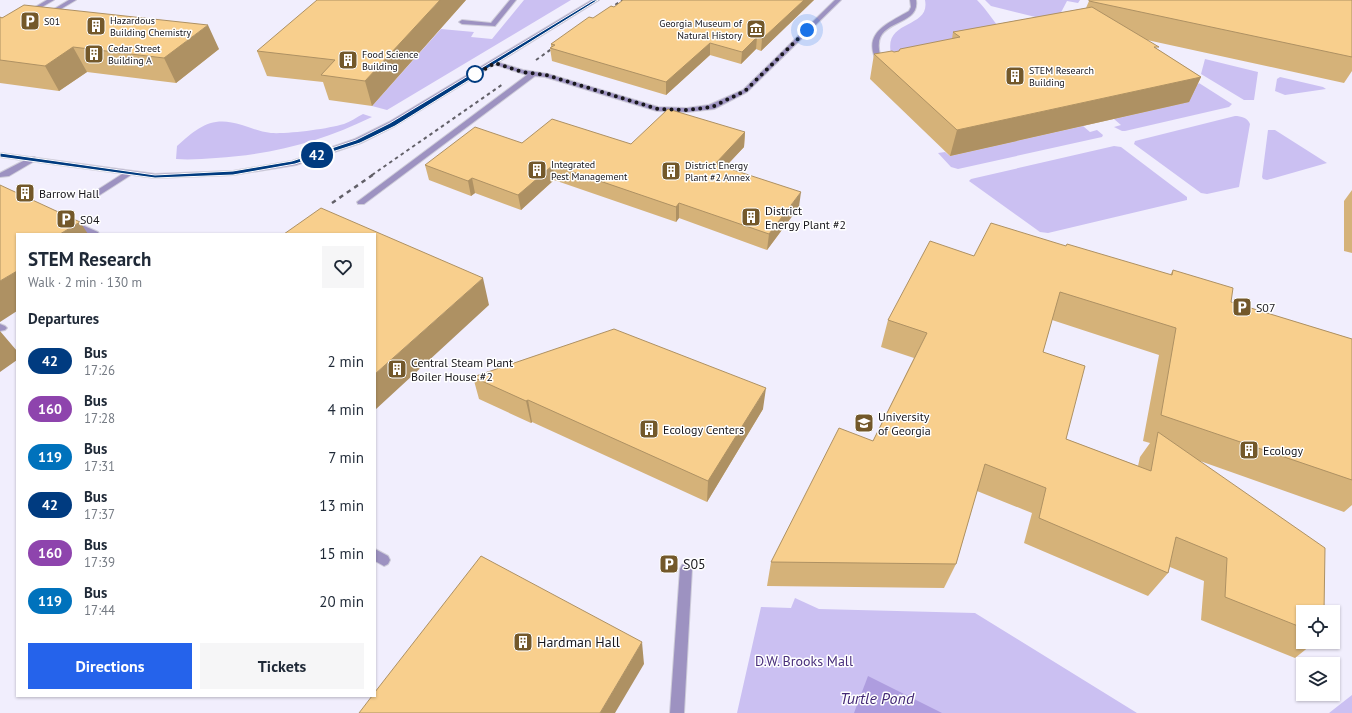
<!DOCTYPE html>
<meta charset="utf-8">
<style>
:root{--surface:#fff;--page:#f6f6f7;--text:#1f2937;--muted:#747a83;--accent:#2563eb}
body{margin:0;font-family:"PT Sans",sans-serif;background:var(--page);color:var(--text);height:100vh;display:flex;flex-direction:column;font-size:15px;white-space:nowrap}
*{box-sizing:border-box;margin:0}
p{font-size:13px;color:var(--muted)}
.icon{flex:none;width:22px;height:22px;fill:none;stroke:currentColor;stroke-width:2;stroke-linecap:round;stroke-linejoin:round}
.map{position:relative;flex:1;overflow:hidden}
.panel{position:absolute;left:16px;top:233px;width:360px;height:464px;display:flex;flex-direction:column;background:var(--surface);border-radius:0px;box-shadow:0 1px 3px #0004}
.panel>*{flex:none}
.badge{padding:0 8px;border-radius:13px;font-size:14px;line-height:26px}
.fabs{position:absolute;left:1296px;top:605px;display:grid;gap:8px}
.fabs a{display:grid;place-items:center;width:44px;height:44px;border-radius:0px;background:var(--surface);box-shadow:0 1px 3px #0004;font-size:20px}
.you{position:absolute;width:20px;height:20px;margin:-10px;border:3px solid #fff;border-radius:50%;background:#1a73e8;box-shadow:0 0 0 6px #1a73e833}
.map>.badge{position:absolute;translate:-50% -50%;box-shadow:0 0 0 2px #fff}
h2{padding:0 12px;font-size:15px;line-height:36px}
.round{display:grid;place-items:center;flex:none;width:42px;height:42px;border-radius:0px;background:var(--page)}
.head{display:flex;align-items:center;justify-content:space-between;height:68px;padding:0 12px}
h1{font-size:19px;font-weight:800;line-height:30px}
.button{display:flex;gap:8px;margin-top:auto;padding:8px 12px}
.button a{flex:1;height:46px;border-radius:0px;background:var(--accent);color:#fff;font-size:16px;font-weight:800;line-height:46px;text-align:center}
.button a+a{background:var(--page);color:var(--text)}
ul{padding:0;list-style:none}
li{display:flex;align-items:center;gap:12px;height:48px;padding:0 12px}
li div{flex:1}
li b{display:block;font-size:15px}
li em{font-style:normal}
li .badge{min-width:44px;font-weight:700;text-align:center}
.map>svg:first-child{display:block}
.green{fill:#cbc0f2}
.water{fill:#ae9ddf}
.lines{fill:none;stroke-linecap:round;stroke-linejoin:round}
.lane-casing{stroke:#ceccd9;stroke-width:2}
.street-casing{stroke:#ceccd9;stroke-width:2}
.lane{fill:#9d92c1;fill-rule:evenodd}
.street{fill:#9d92c1;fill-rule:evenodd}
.rail-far1{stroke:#626068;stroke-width:2;stroke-dasharray:3.5 3.5;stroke-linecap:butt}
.rail{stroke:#626068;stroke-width:2.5;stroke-dasharray:4.5 4.5;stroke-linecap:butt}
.wall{fill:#d5b279;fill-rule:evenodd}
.shaded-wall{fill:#ae9163}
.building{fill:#f8cf8d;stroke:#ae9163}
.line{fill:#003b80;stroke:#fff}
.walk{stroke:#18171c;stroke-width:4;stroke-dasharray:0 7.2}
.stop-dot{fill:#fff;stroke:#003b80;stroke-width:2}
.labels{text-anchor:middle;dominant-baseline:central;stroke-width:3;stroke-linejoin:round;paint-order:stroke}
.far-poi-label{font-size:10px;fill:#18171c;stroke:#fff;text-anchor:start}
.poi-label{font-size:12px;fill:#18171c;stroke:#fff;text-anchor:start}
.near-poi-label{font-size:14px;fill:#18171c;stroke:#fff;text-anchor:start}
.near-park-label{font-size:14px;fill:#482e7b;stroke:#fff}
.near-water-label{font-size:16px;font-style:italic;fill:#442976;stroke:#fff}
</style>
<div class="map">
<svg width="1352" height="713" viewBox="0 0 1352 713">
<rect width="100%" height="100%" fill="#f1eefd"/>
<!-- green -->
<path class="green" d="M524 0H571L387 110 372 106 441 29 474 32 471 37 492 39Z
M925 0H977C988 11 996 25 1007 37L892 57C880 18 931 30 925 0Z
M985 0H1080L1078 3 1067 1 1056 22 991 6Z
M1205 59 1258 72 1254 100H1244L1201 74Z
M1280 77 1323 87 1326 89 1285 95 1275 91 1277 79Z
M1199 83 1232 104 1229 107 1125 131H1122L1114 127 1121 125 1114 119 1188 102 1195 87Z
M363 114 372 117C323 141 271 155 216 158 202 159 189 160 176 159L177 146C198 127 212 115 242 125 251 128 261 132 271 133 289 134 327 129 344 124 350 122 357 117 363 114Z
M1235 116C1241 116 1248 118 1250 124L1239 187 1207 194 1201 193 1134 144 1135 141Z
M1083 126 1090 132 1097 130 1103 135 1102 137 958 169 951 167 938 153 945 152 950 156Z
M1268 130H1275L1327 163 1267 180 1263 179 1262 177Z
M1114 146 1121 147 1187 197V200L1048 233 1040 232 969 181 971 179Z
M795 598 819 609 975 613 1137 713H737L761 607 791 608Z
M1352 695V713H1329Z"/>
<!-- water -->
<path class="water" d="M868 676 942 713H854Z"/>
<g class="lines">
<defs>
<path id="lane" d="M47 0H54L30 14 25 13Z
M69 0H76L49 16 44 15Z
M510 0H516L495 26 462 24 459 22 462 20 491 23Z
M835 0H841L747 92 714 109 687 112 657 111 545 77 535 76 364 204H358L357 202 527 75 493 64V62H497L523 70 548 74 658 107 687 108 709 105 743 90Z
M910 0H916C921 31 861 15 884 65L879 66C860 34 885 25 909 11L911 7Z
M31 157H34L38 159 9 176 0 177V173Z
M127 171H130L134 173 95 198H89L88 196Z
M73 221 98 232 99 234H88L70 226 69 224Z
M0 324 5 326 7 328 5 330 0 331Z
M375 549 388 556 390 560 388 564 384 566 375 561Z
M686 563 690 565 692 569 684 713H670L680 569 682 565Z"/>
<path id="street" d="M592 0H599L395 126 361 143 296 165 233 175 155 178 0 157V153L155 174 233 171 292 161 355 139 389 122Z"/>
</defs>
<!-- lane casing -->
<use href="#lane" class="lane-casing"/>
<!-- street casing -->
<use href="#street" class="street-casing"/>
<!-- lane -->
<use href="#lane" class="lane"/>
<!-- street -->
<use href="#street" class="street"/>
<!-- rail-far1 -->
<path class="rail-far1" d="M604 13 622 0
M536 60 560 43
M372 175 503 84"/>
<!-- rail -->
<path class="rail" d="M332 203 374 174"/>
</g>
<!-- wall -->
<path class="wall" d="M466 0 372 106 329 100 323 82 267 76 257 51Z
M814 0 761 51 756 49 741 64 710 55 666 95 552 61 550 48H551V44L614 7Z
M1352 0V71L1344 83 1147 40 1157 49 1201 77 1189 102 950 156 870 79 874 54 894 52 952 39 953 32 1086 8 1089 1Z
M0 17 219 49 176 83 87 72 59 91 0 83Z
M745 132 744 147 725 167 799 207 767 250 679 218 676 222 554 180 521 210 475 193 471 196 429 180 425 165 522 143 631 144Z
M1352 190V253L1344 251V201Z
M1066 246 1170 275 1173 270 1231 302 1352 339V505L1344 512 1200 461 1303 612V642H1315L1295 658 1201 620 1204 581 1170 567 1168 573 1148 596 1024 543 1032 513 977 491 956 564 944 588 767 586 771 562 873 441 914 358 881 347 888 320ZM1052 320 1159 355 1143 441 1150 443 1140 457 1138 466 1066 439 1043 352Z
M473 377 763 409 707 502 532 422 531 423 479 399Z"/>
<!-- shaded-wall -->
<path class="shaded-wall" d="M440 0H466L372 106 365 81Z
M804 0H814L761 51 762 39Z
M208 25 219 49 176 83 164 58Z
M757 37 756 49 741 64 742 52Z
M710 43V55L666 95V82Z
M73 47 87 72 59 91 45 66Z
M1201 77 1189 102 950 156 957 130Z
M745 132 744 147 714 179 715 164Z
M553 165 554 180 521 210 518 195Z
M472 178 475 193 471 196 468 181Z
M801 192 799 207 767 250 769 234Z
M679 203V218L676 222V207Z
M80 222 88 234H60Z
M17 271V311L0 322V281Z
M483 278 489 305 375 410V374Z
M0 331 17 351V360L0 372Z
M766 388 763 409 707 502 708 481Z
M528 400 532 422 531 423 526 401Z
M642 642 644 664 615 713H600Z"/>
<!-- building -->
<path class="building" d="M317 0H440L365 81 321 75 335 60 257 51Z
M623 0H804L762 39 757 37 742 52 710 43 666 82 550 48 555 45 551 44 589 17 593 18 611 6 614 7Z
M1089 0H1352V57L1089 1Z
M24 5 208 25 164 58 73 47 45 66 0 60V17L2 18Z
M1092 7 1159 47H1154L1201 77 957 130 874 54 892 51 894 52 899 51 900 49 960 37 953 32Z
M668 109 745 132 715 164 801 192 769 234 679 203 676 207 553 165 518 195 472 178 468 181 425 165 475 127 522 143 552 119 631 144Z
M0 185 80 222 60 234H17V271L0 281Z
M321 208 483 278 375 374V234H284Z
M991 223 1066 246 1067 244 1172 275 1173 270 1233 288 1231 302 1352 339V480L1161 415 1176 328 1060 292 1043 352 1085 366 1066 439 1151 471 1158 432 1325 548 1324 612H1303V628L1225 597 1227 558 1176 537 1168 573 1039 518 1046 488 985 464 956 564 771 562 839 428 873 441 927 333 888 320 930 241 974 256Z
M614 329 766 388 708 481 528 400 526 401 473 377Z
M481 556 642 642 600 713H359L372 696H375V692Z"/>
<!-- line -->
<path class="line" d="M594 0H598L395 126 360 143 295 164 233 175 155 178 0 157V153L155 175 233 171 292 161 356 140 390 123Z"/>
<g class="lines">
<!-- walk -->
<path class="walk" d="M475 74 471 77 495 63 522 72 546 75 658 109 687 110 712 107 745 91 807 30"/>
</g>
<!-- icons -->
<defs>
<symbol id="parking-square" viewBox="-11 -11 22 22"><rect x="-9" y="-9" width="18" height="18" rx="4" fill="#73582a" stroke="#fff"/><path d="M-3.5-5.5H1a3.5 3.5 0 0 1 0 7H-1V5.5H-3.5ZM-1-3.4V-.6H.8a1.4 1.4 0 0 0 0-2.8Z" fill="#fff"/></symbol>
<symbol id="building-square" viewBox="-11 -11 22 22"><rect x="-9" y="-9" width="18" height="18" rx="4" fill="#73582a" stroke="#fff"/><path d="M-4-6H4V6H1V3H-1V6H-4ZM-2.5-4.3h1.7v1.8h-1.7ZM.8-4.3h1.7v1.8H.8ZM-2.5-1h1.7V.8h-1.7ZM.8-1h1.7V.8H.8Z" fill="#fff"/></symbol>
<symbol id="museum-square" viewBox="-11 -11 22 22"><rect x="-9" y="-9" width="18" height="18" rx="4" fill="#73582a" stroke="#fff"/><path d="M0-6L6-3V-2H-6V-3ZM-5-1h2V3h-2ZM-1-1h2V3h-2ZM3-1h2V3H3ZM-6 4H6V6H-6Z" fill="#fff"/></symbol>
<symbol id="university-square" viewBox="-11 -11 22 22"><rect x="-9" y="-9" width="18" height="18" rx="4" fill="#73582a" stroke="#fff"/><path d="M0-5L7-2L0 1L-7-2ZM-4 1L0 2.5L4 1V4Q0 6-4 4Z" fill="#fff"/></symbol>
</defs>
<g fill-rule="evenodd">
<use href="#parking-square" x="19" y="10" width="22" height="22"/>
<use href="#building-square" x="85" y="15" width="22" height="22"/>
<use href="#museum-square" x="745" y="18" width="22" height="22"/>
<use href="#building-square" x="83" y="43" width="22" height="22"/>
<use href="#building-square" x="337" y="49" width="22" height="22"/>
<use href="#building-square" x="1004" y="65" width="22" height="22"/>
<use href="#building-square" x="526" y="159" width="22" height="22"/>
<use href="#building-square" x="660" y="160" width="22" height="22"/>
<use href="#building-square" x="14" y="182" width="22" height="22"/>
<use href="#building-square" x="740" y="206" width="22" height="22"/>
<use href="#parking-square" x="55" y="208" width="22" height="22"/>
<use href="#parking-square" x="1231" y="296" width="22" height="22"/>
<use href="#building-square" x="386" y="358" width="22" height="22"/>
<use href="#university-square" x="853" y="412" width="22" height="22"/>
<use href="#building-square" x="638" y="418" width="22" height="22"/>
<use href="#building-square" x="1238" y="439" width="22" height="22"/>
<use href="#parking-square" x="658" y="553" width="22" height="22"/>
<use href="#building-square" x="512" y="631" width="22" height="22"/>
</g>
<!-- markers -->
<circle class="stop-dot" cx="475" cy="74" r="8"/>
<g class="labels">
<!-- far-poi labels -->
<g class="far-poi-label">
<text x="110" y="20">Hazardous<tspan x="110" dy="12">Building Chemistry</tspan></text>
<text x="44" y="21">S01</text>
<text x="742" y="23" text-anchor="end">Georgia Museum of<tspan x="742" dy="12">Natural History</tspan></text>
<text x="108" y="48">Cedar Street<tspan x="108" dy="12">Building A</tspan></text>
<text x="362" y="54">Food Science<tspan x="362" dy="12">Building</tspan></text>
<text x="1029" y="70">STEM Research<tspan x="1029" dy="12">Building</tspan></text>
<text x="551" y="164">Integrated<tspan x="551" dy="12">Pest Management</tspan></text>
<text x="685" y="165">District Energy<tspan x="685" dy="12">Plant #2 Annex</tspan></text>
</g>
<!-- poi labels -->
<g class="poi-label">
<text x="39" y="193">Barrow Hall</text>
<text x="765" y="210">District<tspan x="765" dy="14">Energy Plant #2</tspan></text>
<text x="80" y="219">S04</text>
<text x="1256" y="307">S07</text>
<text x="411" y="362">Central Steam Plant<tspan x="411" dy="14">Boiler House #2</tspan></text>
<text x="878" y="416">University<tspan x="878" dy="14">of Georgia</tspan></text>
<text x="663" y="429">Ecology Centers</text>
<text x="1263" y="450">Ecology</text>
</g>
<!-- near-poi labels -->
<g class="near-poi-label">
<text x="683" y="564">S05</text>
<text x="537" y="642">Hardman Hall</text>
</g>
<!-- near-park labels -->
<g class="near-park-label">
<text x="804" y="661">D.W. Brooks Mall</text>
</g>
<!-- near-water labels -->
<g class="near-water-label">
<text x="877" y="698">Turtle Pond</text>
</g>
</g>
</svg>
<div class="fabs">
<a><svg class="icon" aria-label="locate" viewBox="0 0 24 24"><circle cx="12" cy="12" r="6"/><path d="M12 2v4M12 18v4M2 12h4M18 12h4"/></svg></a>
<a><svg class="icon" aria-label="layers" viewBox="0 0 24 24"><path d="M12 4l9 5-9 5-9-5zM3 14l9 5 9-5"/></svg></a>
</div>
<div class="you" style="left:807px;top:30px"></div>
<b class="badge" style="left:317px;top:155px;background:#003b80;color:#fff">42</b>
<section class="panel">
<div class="head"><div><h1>STEM Research</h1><p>Walk · 2 min · 130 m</p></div><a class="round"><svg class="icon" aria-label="heart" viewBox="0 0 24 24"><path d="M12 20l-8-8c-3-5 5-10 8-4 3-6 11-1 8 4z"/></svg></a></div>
<h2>Departures</h2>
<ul>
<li><span class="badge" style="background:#003b80;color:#fff">42</span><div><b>Bus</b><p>17:26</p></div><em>2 min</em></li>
<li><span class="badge" style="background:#8e44ad;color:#fff">160</span><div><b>Bus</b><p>17:28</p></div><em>4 min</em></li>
<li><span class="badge" style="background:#0072bc;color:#fff">119</span><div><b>Bus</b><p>17:31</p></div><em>7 min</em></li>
<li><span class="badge" style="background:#003b80;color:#fff">42</span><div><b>Bus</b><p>17:37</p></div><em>13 min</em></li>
<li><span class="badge" style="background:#8e44ad;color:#fff">160</span><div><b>Bus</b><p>17:39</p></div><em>15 min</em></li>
<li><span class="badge" style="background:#0072bc;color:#fff">119</span><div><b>Bus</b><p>17:44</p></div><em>20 min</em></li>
</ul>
<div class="button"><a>Directions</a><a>Tickets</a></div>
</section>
</div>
